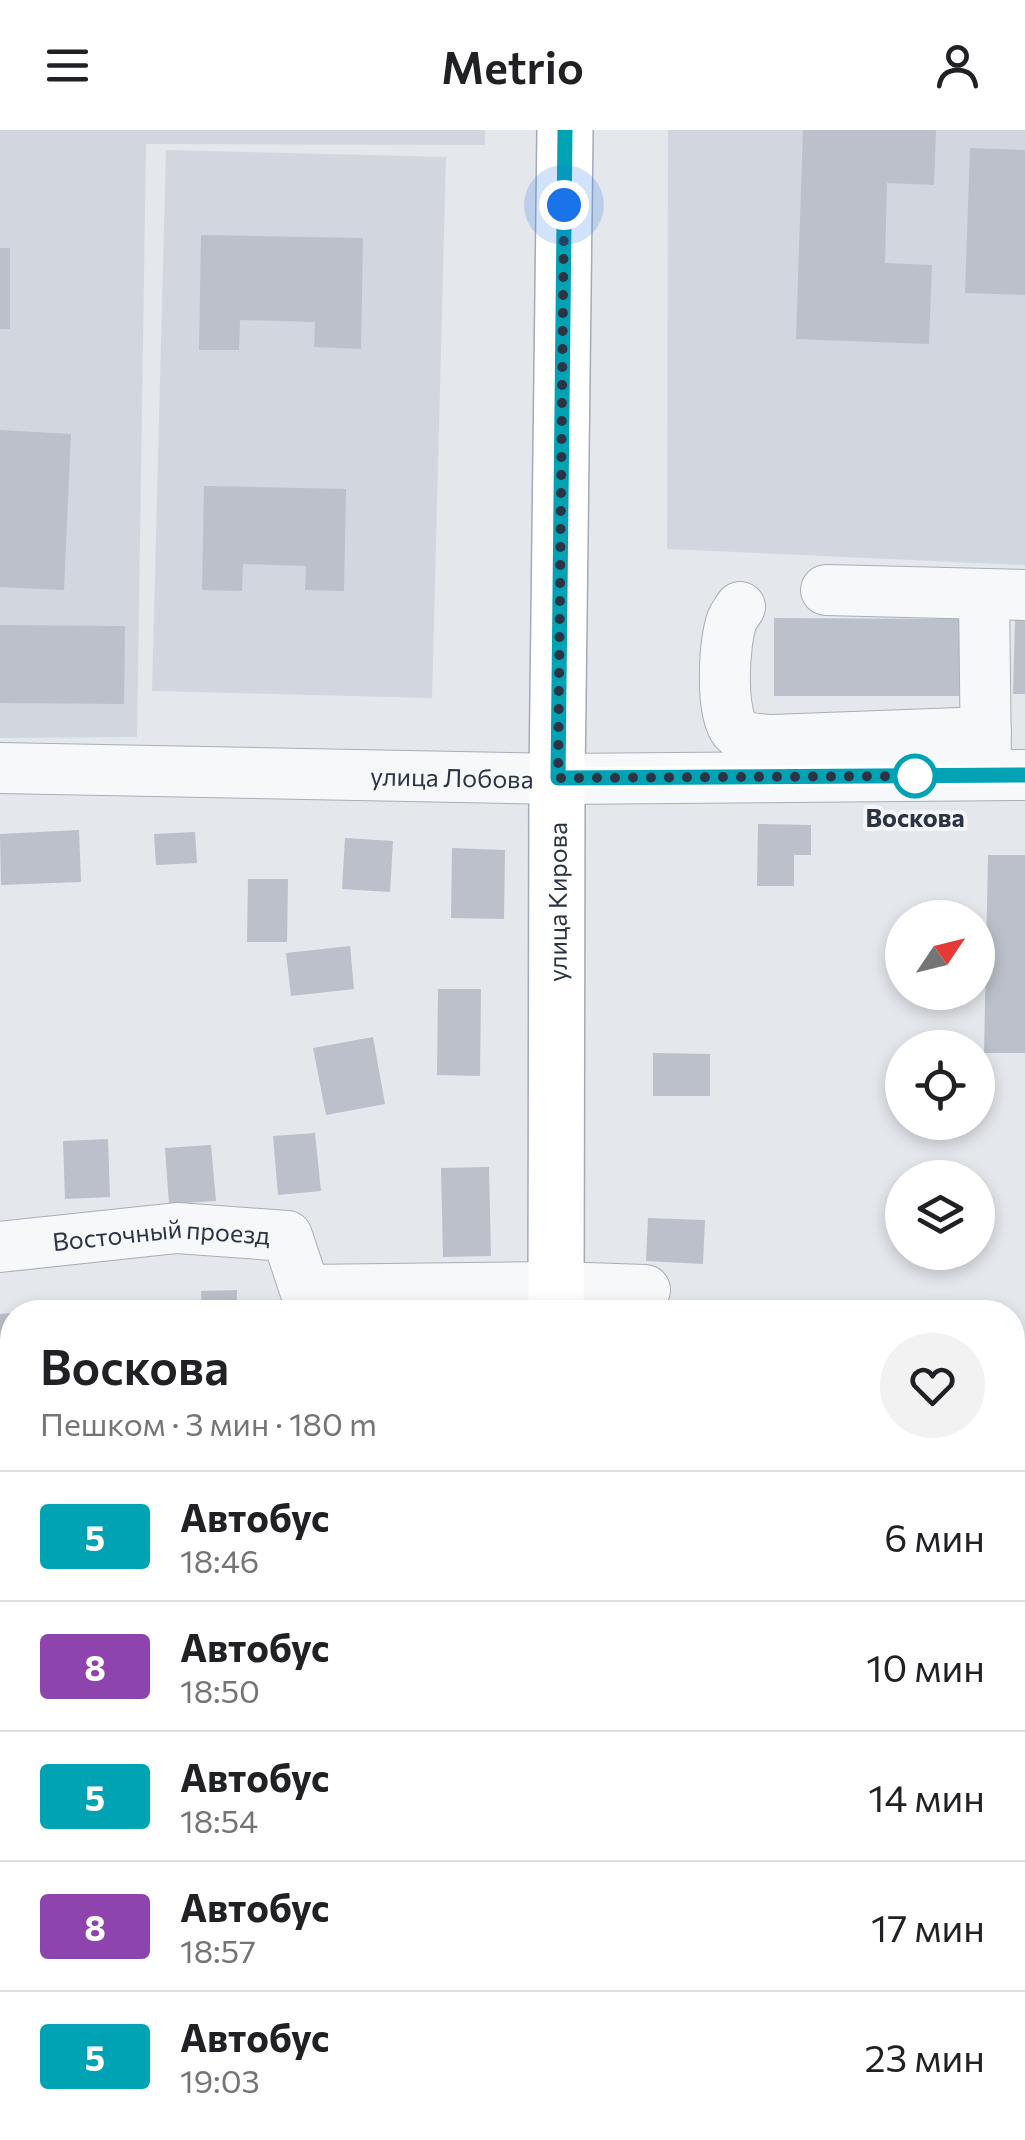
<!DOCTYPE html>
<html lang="ru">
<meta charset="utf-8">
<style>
:root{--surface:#fff;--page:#f2f2f2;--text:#202124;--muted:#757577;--line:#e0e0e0}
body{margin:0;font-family:Commissioner,sans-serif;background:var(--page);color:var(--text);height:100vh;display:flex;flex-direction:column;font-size:38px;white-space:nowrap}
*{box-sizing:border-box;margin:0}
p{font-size:32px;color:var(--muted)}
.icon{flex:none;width:55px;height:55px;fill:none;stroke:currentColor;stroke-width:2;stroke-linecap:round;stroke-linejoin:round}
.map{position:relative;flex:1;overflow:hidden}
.sheet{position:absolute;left:0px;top:1170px;width:1025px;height:840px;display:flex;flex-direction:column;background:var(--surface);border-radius:40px 40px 0 0;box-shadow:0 5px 15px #0003}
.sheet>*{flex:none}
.badge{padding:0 20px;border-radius:8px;font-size:35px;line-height:65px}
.needle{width:65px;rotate:55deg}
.controls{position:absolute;left:885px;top:770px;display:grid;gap:20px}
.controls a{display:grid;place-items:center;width:110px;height:110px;border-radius:50%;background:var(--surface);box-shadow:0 5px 15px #0003;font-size:50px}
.you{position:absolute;width:50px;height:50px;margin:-25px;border:8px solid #fff;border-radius:50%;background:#1a73e8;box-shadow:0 0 0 15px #1a73e833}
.map>.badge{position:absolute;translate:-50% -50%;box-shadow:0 0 0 5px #fff}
.round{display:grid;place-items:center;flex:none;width:105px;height:105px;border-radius:52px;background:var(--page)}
.headline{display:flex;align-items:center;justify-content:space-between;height:170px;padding:0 40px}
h1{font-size:48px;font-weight:600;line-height:75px}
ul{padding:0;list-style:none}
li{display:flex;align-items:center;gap:30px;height:130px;padding:0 40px;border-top:2px solid var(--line)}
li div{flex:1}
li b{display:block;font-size:38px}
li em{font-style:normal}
li .badge{min-width:110px;font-weight:700;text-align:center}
header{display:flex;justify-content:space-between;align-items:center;height:130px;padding:0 40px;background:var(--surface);font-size:45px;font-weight:600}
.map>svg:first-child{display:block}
.built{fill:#d2d6de}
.building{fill:#bbc0ca}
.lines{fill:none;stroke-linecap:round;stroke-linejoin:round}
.minor-casing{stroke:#a9aeb7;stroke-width:52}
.major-casing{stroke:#a3abb8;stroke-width:58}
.minor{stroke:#f7f8fa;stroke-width:50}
.major{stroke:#fff;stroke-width:55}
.line-casing{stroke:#fff;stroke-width:22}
.line{stroke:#00a3b4;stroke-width:15}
.walk{stroke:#2b3445;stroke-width:10;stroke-dasharray:0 18}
.stop-dot{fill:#fff;stroke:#00a3b4;stroke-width:5}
.labels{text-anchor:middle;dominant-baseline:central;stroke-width:8;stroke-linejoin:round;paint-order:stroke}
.street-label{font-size:25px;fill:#2b3445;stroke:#f4f6f9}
.stop-label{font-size:25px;font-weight:bold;fill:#2b3445;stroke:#f4f6f9}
</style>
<header><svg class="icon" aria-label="menu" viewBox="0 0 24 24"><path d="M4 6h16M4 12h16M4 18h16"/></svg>Metrio<svg class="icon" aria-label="person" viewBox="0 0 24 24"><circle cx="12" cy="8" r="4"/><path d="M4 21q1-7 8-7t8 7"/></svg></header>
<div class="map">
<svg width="1025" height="2010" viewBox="0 0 1025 2010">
<rect width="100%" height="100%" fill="#e4e7ec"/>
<!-- built -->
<path class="built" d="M0 0H485V15L146 14 137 607 0 608Z
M668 0H1025V435L667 419Z
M166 20 446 27 432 568 152 561Z"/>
<!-- building -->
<path class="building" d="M803 0H936L934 55 887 53 885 133 932 135 929 214 796 209Z
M970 18 1025 20V165L965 163Z
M201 105 363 108 361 219 314 217 315 192 240 190 239 220H199Z
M0 118H10V199H0Z
M0 300 71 304 64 460 0 457Z
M204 356 346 359 344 461 305 460 306 436 243 434 242 461 202 460Z
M774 488 959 489V566H774Z
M1015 490H1025V564H1013Z
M0 495 125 496 124 574 0 573Z
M758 694 811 695V725H794V756H757Z
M79 700 81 752 1 755 0 704Z
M195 702 197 733 156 735 154 704Z
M345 708 393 711 390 762 342 759Z
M452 718 505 720 504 789 451 788Z
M988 725H1025V923H984Z
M248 749H288L287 812H247Z
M350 816 354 859 291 866 286 823Z
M438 859H481L480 946 437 945Z
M373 907 385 974 326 985 313 918Z
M653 923 710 924V966H653Z
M315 1003 321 1061 278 1065 273 1006Z
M108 1009 110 1067 65 1069 63 1011Z
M211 1015 216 1071 169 1074 165 1018Z
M489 1037 491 1126 443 1127 441 1038Z
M648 1088 705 1090 703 1134 646 1131Z
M237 1160V1182H202L201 1161Z
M12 1183V1229L0 1230V1184Z
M0 1321H12V1381H0Z
M0 1700H10L9 1788H0Z
M1012 1961H1019L1020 2010H950V1998H1012Z
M24 1998H93V2010H25Z
M660 1998H741L742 2010H661Z"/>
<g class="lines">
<defs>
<g id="minor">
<path d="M826 460 1025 465"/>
<path d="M984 464 986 634"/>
<path d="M740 477C737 482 734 485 732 490 724 512 720 582 735 600 744 610 761 609 773 610L986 602"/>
<path id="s1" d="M0 638 557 649 1025 645"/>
<path id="s2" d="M0 1117 177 1098 287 1106 305 1160 557 1157 645 1160"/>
<path d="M0 1269H12"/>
<path d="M0 1662H12"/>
<path d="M1012 1673 1025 1674"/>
<path d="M10 1872 7 1963H12"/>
<path d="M1012 1896 1025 1897"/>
<path d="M189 2010 190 1998"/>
<path d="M263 2010 265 1998"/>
</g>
<g id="major">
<path id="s3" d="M556 1182 557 649 565 0"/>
<path d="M547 2010V1998"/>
</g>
</defs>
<!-- minor casing -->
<use href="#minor" class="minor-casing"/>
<!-- major casing -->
<use href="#major" class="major-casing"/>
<!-- minor -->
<use href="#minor" class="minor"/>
<!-- major -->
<use href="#major" class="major"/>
</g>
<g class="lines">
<defs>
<path id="line" d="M565 0 558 648 1025 645"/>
</defs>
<!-- line casing -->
<use href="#line" class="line-casing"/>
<!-- line -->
<use href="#line" class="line"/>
<!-- walk -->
<path class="walk" d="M564 75 558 648 915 646"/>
</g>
<!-- markers -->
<circle class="stop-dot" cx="915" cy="646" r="20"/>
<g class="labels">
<!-- street labels -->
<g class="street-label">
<text stroke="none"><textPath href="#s1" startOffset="452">улица Лобова</textPath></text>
<text stroke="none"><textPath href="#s3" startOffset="410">улица Кирова</textPath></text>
<text stroke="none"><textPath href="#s2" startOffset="162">Восточный проезд</textPath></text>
</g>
<!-- stop labels -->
<g class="stop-label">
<text x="915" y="687">Воскова</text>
</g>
</g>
</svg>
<div class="controls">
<a><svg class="needle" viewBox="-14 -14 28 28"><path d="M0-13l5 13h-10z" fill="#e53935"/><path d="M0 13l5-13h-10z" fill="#757577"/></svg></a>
<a><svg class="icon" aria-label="locate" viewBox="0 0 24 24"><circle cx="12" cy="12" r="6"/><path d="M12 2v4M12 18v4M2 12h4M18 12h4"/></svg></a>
<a><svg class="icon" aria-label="layers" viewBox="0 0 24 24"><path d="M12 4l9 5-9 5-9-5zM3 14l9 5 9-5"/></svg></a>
</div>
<div class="you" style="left:564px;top:75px"></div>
<section class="sheet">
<div class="headline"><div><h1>Воскова</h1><p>Пешком · 3 мин · 180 m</p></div><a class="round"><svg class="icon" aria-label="heart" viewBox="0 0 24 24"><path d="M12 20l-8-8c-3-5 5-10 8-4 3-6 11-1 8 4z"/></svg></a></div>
<ul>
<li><span class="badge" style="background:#00a3b4;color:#fff">5</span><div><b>Автобус</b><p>18:46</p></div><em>6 мин</em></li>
<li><span class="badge" style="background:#8e44ad;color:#fff">8</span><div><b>Автобус</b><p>18:50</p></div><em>10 мин</em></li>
<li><span class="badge" style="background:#00a3b4;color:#fff">5</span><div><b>Автобус</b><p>18:54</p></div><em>14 мин</em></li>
<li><span class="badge" style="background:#8e44ad;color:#fff">8</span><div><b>Автобус</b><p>18:57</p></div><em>17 мин</em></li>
<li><span class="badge" style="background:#00a3b4;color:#fff">5</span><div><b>Автобус</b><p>19:03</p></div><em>23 мин</em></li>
</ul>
</section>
</div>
